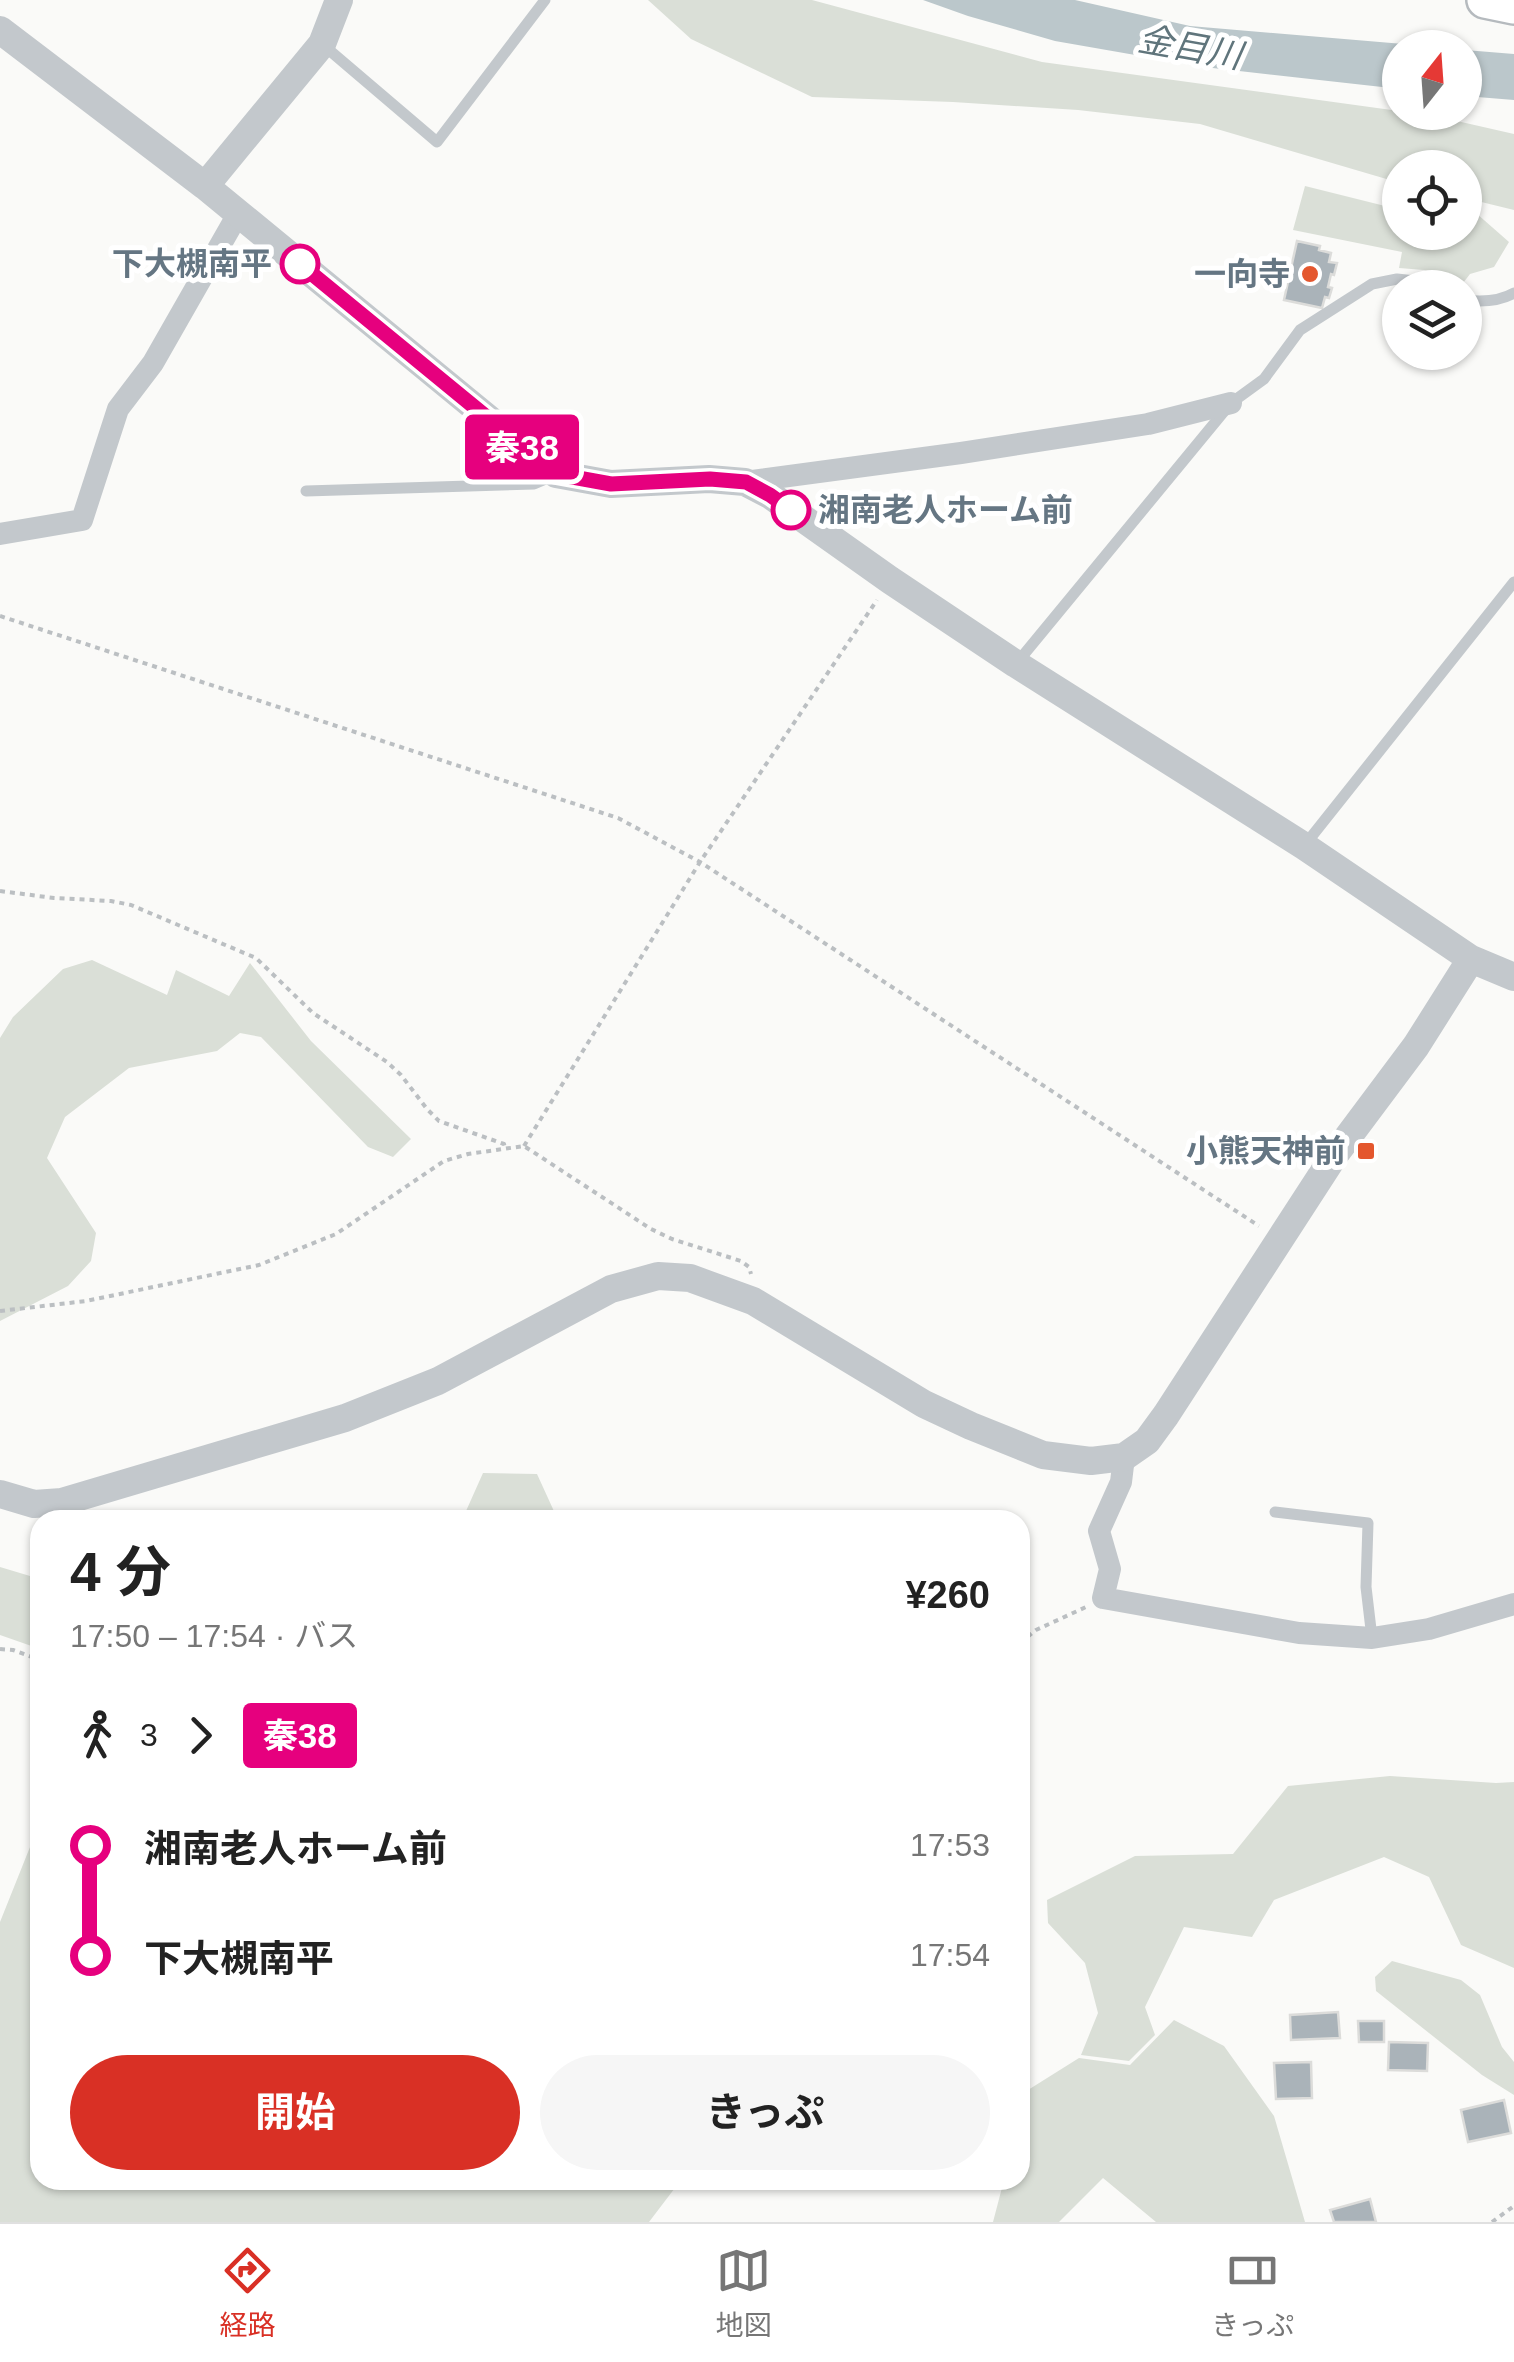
<!DOCTYPE html>
<html lang="ja">
<meta charset="utf-8">
<style>
:root{--surface:#fff;--page:#f6f6f6;--text:#222;--muted:#767676;--line:#e0e0e0;--accent:#d93025}
body{margin:0;font-family:Arial,"Noto Sans JP",sans-serif;background:var(--page);color:var(--text);height:100vh;display:flex;flex-direction:column;font-size:38px;white-space:nowrap}
*{box-sizing:border-box;margin:0}
p{font-size:32px;color:var(--muted)}
.icon{flex:none;width:55px;height:55px;fill:none;stroke:currentColor;stroke-width:2;stroke-linecap:round;stroke-linejoin:round}
.map{position:relative;flex:1;overflow:hidden}
.sheet{position:absolute;left:30px;top:1510px;width:1000px;height:680px;display:flex;flex-direction:column;background:var(--surface);border-radius:30px;box-shadow:0 2px 8px #0004}
.sheet>*{flex:none}
.badge{padding:0 20px;border-radius:8px;font-size:35px;line-height:65px}
.needle{width:65px;rotate:17deg}
.fabs{position:absolute;left:1382px;top:30px;display:grid;gap:20px}
.fabs a{display:grid;place-items:center;width:100px;height:100px;border-radius:50%;background:var(--surface);box-shadow:0 2px 8px #0004;font-size:50px}
.map>.badge{position:absolute;translate:-50% -50%;box-shadow:0 0 0 5px #fff}
.legs{display:flex;align-items:center;gap:15px;height:110px;padding:0 40px;font-size:32px}
.legs p{margin-inline-start:auto}
.headline{display:flex;align-items:center;justify-content:space-between;height:170px;padding:0 40px}
h1{font-size:55px;font-weight:700;line-height:75px}
.primary-button{display:flex;gap:20px;margin-top:auto;padding:20px 40px}
.primary-button a{flex:1;height:115px;border-radius:60px;background:var(--accent);color:#fff;font-size:40px;font-weight:700;line-height:115px;text-align:center}
.primary-button a+a{background:var(--page);color:var(--text)}
ul{padding:0 40px;list-style:none}
li{display:flex;align-items:center;gap:35px;height:110px;font-size:38px}
li i{display:grid;place-items:center;width:15px;height:100%;margin:0 12px;background:currentColor}
li i::after{content:'';width:25px;height:25px;margin:-12px;border:8px solid;border-radius:50%;background:var(--surface)}
li p{margin-inline-start:auto}
li:first-child i{background:linear-gradient(#0000 50%,currentColor 0)}
li:last-child i{background:linear-gradient(currentColor 50%,#0000 0)}
.tab-bar{display:flex;justify-content:space-around;align-items:center;height:140px;border-top:2px solid var(--line);background:var(--surface);font-size:28px;color:var(--muted)}
.tab-bar a{display:grid;justify-items:center;gap:5px}
.tab-bar .on{color:var(--accent)}
.map>svg:first-child{display:block}
.green{fill:#dadfd7}
.water{fill:#bbc7cb}
.building{fill:#aab3b9;stroke:#dcdcda;stroke-width:2.5}
.lines{fill:none;stroke-linecap:round;stroke-linejoin:round}
.primary-casing{stroke:#b5babe;stroke-width:40}
.path{stroke:#bbbfc2;stroke-width:4;stroke-dasharray:5 5;stroke-linecap:butt}
.service{stroke:#c3c8cc;stroke-width:11}
.minor{stroke:#c3c8cc;stroke-width:22}
.tertiary{stroke:#c3c8cc;stroke-width:28}
.primary{stroke:#fff;stroke-width:35}
.line-1-casing{stroke:#fff;stroke-width:22}
.line-1{stroke:#e6007e;stroke-width:15}
.stop-1-dot{fill:#fff;stroke:#e6007e;stroke-width:5}
.poi-dot{fill:#e4572e;stroke:#fff;stroke-width:4}
.labels{text-anchor:middle;dominant-baseline:central;stroke-width:10;stroke-linejoin:round;paint-order:stroke}
.stop-label{font-size:32px;font-weight:bold;fill:#657683;stroke:#fff;text-anchor:end}
.poi-label{font-size:32px;font-weight:bold;fill:#657683;stroke:#fff;text-anchor:end}
.water-label{font-size:35px;font-style:italic;fill:#60757c;stroke:#fff}
</style>
<div class="map">
<svg width="1514" height="2222" viewBox="0 0 1514 2222">
<rect width="100%" height="100%" fill="#fafaf8"/>
<!-- green -->
<path class="green" d="M648 0H812L1042 62 1435 116 1514 134V210L1465 198V168H1400V183L1200 124 1078 110 953 102 812 97 691 39Z
M1305 186 1393 208 1400 206V232H1465V211L1476 213 1509 242 1494 267 1470 274 1460 287 1424 270 1399 268 1402 252 1293 230Z
M92 960 167 995 176 970 229 996 250 963 311 1041 411 1139 393 1157 368 1147 261 1037 240 1033 217 1051 129 1068 65 1117 47 1158 96 1233 91 1261 68 1286 0 1321V1038L13 1017 63 969Z
M483 1473 537 1474 558 1520H462Z
M0 1567 40 1579V1649L0 1635Z
M1390 1776 1496 1783 1514 1782V1968L1461 1945 1429 1877 1384 1857 1274 1900 1252 1937 1184 1927 1145 2007 1155 2035 1129 2061 1081 2055 1098 2013 1085 1963 1048 1923 1047 1900 1135 1856 1233 1854 1288 1786Z
M40 1822V2180H681L649 2222H0V1922Z
M1392 1961 1461 1980 1480 1995 1502 2047 1514 2062V2095L1482 2075 1376 1991 1375 1977Z
M1174 2020 1224 2046 1274 2116 1305 2222H1156L1103 2178 1059 2222H993L1004 2180H1020V2095L1079 2058 1130 2065Z"/>
<!-- water -->
<path class="water" d="M923 0H1075L1190 26 1439 47 1400 48V89L1204 67 1055 41 968 16Z
M1465 50 1514 54V100L1465 96Z"/>
<!-- building -->
<path class="building" d="M1297 241 1320 246 1319 250 1331 253 1329 262 1337 263 1334 275 1331 274 1328 287 1332 288 1329 298 1325 297 1322 308 1284 300Z
M1338 2012 1340 2038 1291 2040 1290 2015Z
M1358 2021H1384V2042H1359Z
M1389 2042 1428 2043 1427 2071 1388 2070Z
M1311 2062 1312 2098 1276 2099 1274 2063Z
M1504 2100 1511 2133 1468 2142 1461 2110Z
M1370 2199 1376 2222H1334L1330 2210Z"/>
<g class="lines">
<defs>
<path id="primary" d="M1485 0 1514 6"/>
</defs>
<!-- primary casing -->
<use href="#primary" class="primary-casing"/>
<!-- path -->
<path class="path" d="M0 616 618 818 700 862 1259 1226
M0 891 54 898 111 901 131 905 256 958 313 1013 387 1062 401 1075 427 1109 439 1121 504 1144 505 1149
M524 1146 700 862 877 600
M0 1311 86 1301 259 1265 336 1234 444 1161 468 1154 524 1146 651 1229 672 1239 741 1261 749 1267 751 1274
M1020 1643 1036 1630 1086 1607
M0 1649 13 1650 40 1660
M1492 2222 1514 2206"/>
<!-- service -->
<path class="service" d="M322 44 437 142 545 0
M1465 300C1481 302 1500 301 1514 293
M306 491 534 484 555 475
M1016 664 1231 403 1264 379 1300 330 1372 284 1397 279 1415 281 1426 288
M1304 846 1514 582
M1275 1512 1368 1523 1366 1587 1372 1638"/>
<!-- minor -->
<path class="minor" d="M745 482 961 453 1148 424 1231 403
M0 534 82 520 118 409 153 363 238 214
M1124 1457 1121 1482 1099 1531 1110 1569 1103 1598 1299 1633 1372 1638 1429 1629 1514 1604"/>
<!-- tertiary -->
<path class="tertiary" d="M0 30 205 186 556 474 611 484 709 479 745 482 770 495 890 580 1016 664 1304 846 1471 959 1514 977
M205 186 322 44 339 0
M0 1494 34 1504 62 1502 345 1418 438 1381 611 1289 658 1276 690 1278 753 1301 924 1404 971 1426 1043 1455 1091 1461 1124 1457 1147 1441 1166 1415 1336 1153 1416 1046 1471 959"/>
<!-- primary -->
<use href="#primary" class="primary"/>
</g>
<g class="lines">
<defs>
<path id="line-1" d="M300 264 556 474 611 484 710 479 746 482 770 495 791 510"/>
</defs>
<!-- line-1 casing -->
<use href="#line-1" class="line-1-casing"/>
<!-- line-1 -->
<use href="#line-1" class="line-1"/>
</g>
<!-- markers -->
<g class="stop-1-dot">
<circle cx="300" cy="264" r="18"/>
<circle cx="791" cy="510" r="18"/>
</g>
<g class="poi-dot">
<circle cx="1310" cy="274" r="10"/>
<rect x="1356" y="1141" width="20" height="20" rx="5"/>
</g>
<g class="labels">
<!-- stop labels -->
<g class="stop-label">
<text x="272" y="264">下大槻南平</text>
<text x="818" y="510" text-anchor="start">湘南老人ホーム前</text>
</g>
<!-- poi labels -->
<g class="poi-label">
<text x="1290" y="274">一向寺</text>
<text x="1346" y="1151">小熊天神前</text>
</g>
<!-- water labels -->
<g class="water-label">
<text transform="translate(1190 47) rotate(10)">金目川</text>
</g>
</g>
</svg>
<div class="fabs">
<a><svg class="needle" viewBox="-14 -14 28 28"><path d="M0-13l5 13h-10z" fill="#e53935"/><path d="M0 13l5-13h-10z" fill="#767676"/></svg></a>
<a><svg class="icon" aria-label="locate" viewBox="0 0 24 24"><circle cx="12" cy="12" r="6"/><path d="M12 2v4M12 18v4M2 12h4M18 12h4"/></svg></a>
<a><svg class="icon" aria-label="layers" viewBox="0 0 24 24"><path d="M12 4l9 5-9 5-9-5zM3 14l9 5 9-5"/></svg></a>
</div>
<b class="badge" style="left:522px;top:447px;background:#e6007e;color:#fff">秦38</b>
<section class="sheet">
<div class="headline"><div><h1>4 分</h1><p>17:50 – 17:54 · バス</p></div><b>¥260</b></div>
<div class="legs"><svg class="icon" aria-label="walk" viewBox="0 0 24 24"><circle cx="13" cy="4" r="2"/><path d="M13 8l-2 6 4 7M11 14l-3 7M7 12l3-4h3l4 4"/></svg>3<svg class="icon" aria-label="forward" viewBox="0 0 24 24"><path d="M9 5l7 7-7 7"/></svg><b class="badge" style="background:#e6007e;color:#fff">秦38</b></div>
<ul>
<li><i style="color:#e6007e"></i><b>湘南老人ホーム前</b><p>17:53</p></li>
<li><i style="color:#e6007e"></i><b>下大槻南平</b><p>17:54</p></li>
</ul>
<div class="primary-button"><a>開始</a><a>きっぷ</a></div>
</section>
</div>
<nav class="tab-bar">
<a class="on"><svg class="icon" aria-label="directions" viewBox="0 0 24 24"><path d="M12 3l9 9-9 9-9-9zM9 14v-3h6M13 9l2 2-2 2"/></svg>経路</a>
<a><svg class="icon" aria-label="map" viewBox="0 0 24 24"><path d="M3 6l6-2 6 2 6-2v14l-6 2-6-2-6 2zM9 4v14M15 6v14"/></svg>地図</a>
<a><svg class="icon" aria-label="tickets" viewBox="0 0 24 24"><path d="M3 7h18v10H3zM15 7v10"/></svg>きっぷ</a>
</nav>
